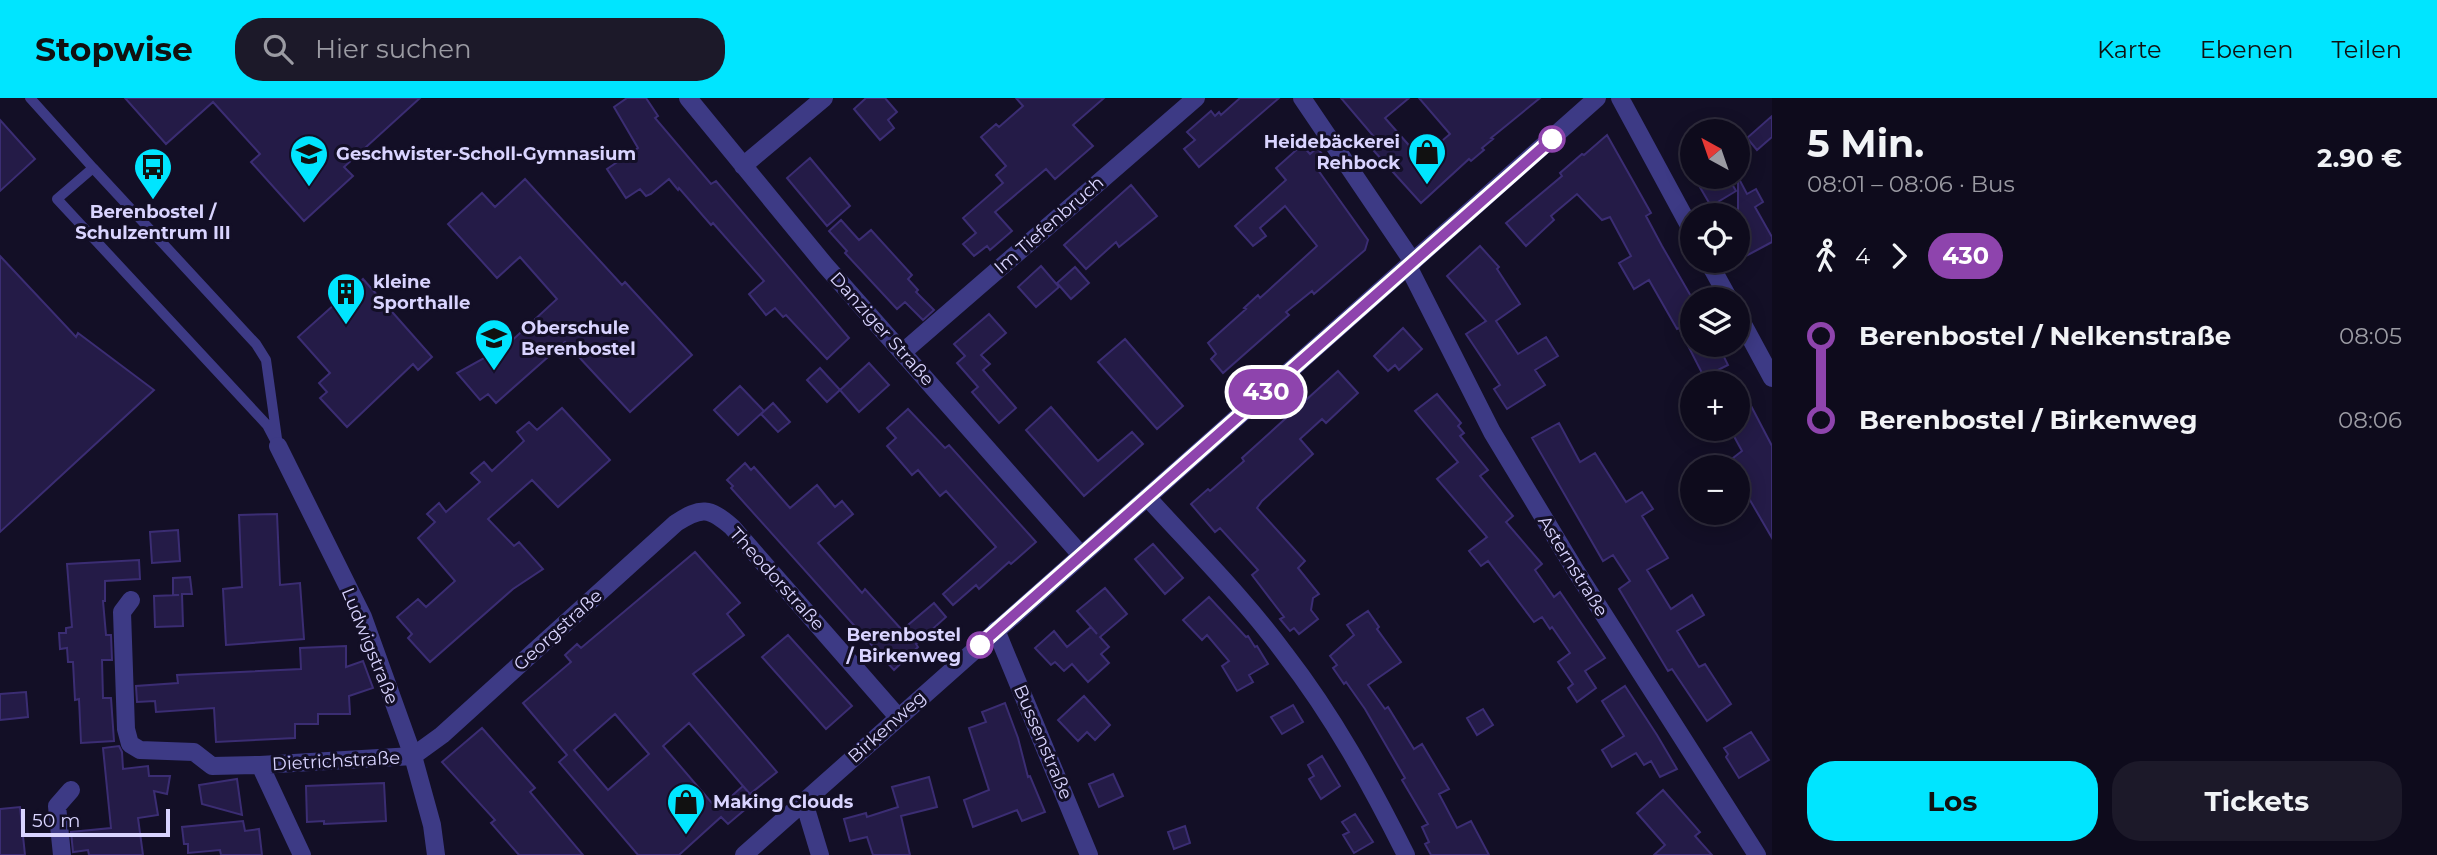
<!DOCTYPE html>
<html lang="de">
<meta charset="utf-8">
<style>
:root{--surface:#0e0b1c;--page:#1c1929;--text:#f1f3f6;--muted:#9b9ba3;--line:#2e2b3b;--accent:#00e5ff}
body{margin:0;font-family:Montserrat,sans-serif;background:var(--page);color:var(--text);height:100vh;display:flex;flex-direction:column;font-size:26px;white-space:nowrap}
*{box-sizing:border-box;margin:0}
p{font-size:23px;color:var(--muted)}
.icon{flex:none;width:38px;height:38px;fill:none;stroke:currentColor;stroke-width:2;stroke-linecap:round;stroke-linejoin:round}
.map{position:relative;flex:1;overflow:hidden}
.panel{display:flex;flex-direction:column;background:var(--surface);width:665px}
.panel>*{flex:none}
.badge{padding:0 14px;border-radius:23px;font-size:24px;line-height:46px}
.needle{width:46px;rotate:320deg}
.controls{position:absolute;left:1680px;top:21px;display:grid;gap:14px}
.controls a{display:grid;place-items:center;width:70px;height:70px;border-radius:50%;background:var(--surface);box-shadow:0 4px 18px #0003,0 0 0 2px var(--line);font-size:35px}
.scale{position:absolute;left:21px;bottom:18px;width:149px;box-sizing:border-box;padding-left:7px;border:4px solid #d9d4ff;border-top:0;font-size:19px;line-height:24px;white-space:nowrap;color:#d9d4ff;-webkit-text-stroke:5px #130f26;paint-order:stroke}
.map>.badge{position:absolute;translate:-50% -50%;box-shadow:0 0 0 4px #fff}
.legs{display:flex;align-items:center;gap:10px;height:77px;padding:0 35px;font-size:23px}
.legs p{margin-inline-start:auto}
.headline{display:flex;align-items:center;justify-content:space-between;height:119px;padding:0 35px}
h1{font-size:38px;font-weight:700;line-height:52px}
.cta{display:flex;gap:14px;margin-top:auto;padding:14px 35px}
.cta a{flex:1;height:80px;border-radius:28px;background:var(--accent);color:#111;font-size:28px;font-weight:700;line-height:80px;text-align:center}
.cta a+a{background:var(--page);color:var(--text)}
ul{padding:0 35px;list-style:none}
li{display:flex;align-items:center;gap:24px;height:84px;font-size:26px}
li i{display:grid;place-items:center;width:10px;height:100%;margin:0 9px;background:currentColor}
li i::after{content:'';width:18px;height:18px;margin:-9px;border:5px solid;border-radius:50%;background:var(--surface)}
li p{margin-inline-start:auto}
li:first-child i{background:linear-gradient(#0000 50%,currentColor 0)}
li:last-child i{background:linear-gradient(currentColor 50%,#0000 0)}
header{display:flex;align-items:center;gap:42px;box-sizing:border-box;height:98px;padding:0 35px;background:var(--accent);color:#111}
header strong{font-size:33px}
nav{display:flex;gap:38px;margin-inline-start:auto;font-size:24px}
.search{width:490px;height:63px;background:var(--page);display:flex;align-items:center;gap:18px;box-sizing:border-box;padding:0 24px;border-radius:28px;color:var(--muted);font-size:26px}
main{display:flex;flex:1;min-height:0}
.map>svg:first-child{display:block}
.building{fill:#241b47;stroke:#3b2d73;stroke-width:2;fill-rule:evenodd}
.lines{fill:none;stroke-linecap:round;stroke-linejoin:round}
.lane{stroke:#3d3a85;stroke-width:10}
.street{stroke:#3d3a85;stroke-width:18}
.line-1-casing{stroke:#fff;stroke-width:16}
.line-1{stroke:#8e44ad;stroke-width:10}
.stop-1-dot{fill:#fff;stroke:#8e44ad;stroke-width:3.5}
.labels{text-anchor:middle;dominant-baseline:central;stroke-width:6;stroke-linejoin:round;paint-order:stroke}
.poi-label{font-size:18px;font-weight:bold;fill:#d9d4ff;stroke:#130f26;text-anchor:start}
.street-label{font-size:18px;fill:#d9d4ff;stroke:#130f26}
.stop-label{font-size:18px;font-weight:bold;fill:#d9d4ff;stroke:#130f26;text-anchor:end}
</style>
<header>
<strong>Stopwise</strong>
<div class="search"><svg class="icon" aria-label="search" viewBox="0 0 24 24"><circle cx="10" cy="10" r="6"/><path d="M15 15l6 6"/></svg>Hier suchen</div>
<nav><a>Karte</a><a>Ebenen</a><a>Teilen</a></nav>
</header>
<main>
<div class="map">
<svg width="1772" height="757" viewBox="0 0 1772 757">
<rect width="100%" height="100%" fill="#130f26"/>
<!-- building -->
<path class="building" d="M125 0H420L344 69 353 78 304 123 251 64 260 56 213 4 166 46Z
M627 0H646L658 18 655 20 711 86 716 83 849 240 827 261 786 217 783 219 775 210 766 217 749 196 764 183 713 125 711 127 679 90 678 92 669 81 651 96 646 98 640 91 626 100 607 71 638 50 614 9Z
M866 0H885L897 14 888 22 894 30 880 42 854 11Z
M1016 0H1104L1073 27 1093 48 1055 81 1046 71 995 114 1012 133 990 152 987 148 974 158 963 146 976 135 963 120 1003 85 996 77 1006 68 981 39 996 26 999 29 1023 8Z
M1240 0H1279L1199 69 1184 51 1195 42 1187 34 1211 13 1215 18 1219 14 1221 17Z
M1341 0H1409L1385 20 1421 61 1450 36 1419 0H1540L1491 40 1493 41 1482 50 1484 52 1471 63 1469 61 1421 105 1374 53 1381 47Z
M1772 18V39L1757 52 1747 40Z
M0 22 35 61 0 93Z
M1607 37 1651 115 1646 118 1662 148 1692 200V247H1718L1728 267 1704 279 1679 230 1677 231 1649 182 1634 191 1619 165 1631 158 1610 119 1602 122 1577 96 1551 118 1554 122 1526 148 1506 125 1562 78 1560 75 1582 56 1584 57Z
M1302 47 1310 56 1317 50 1329 64 1318 72 1368 142 1365 152 1314 196 1312 193 1286 214 1289 217 1223 275 1211 261 1216 256 1208 245 1246 211 1244 210 1258 197 1260 200 1317 148 1285 108 1260 130 1266 138 1253 148 1235 128 1286 82 1276 70Z
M810 60 850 108 827 128 787 80Z
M1694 79H1728L1736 93 1711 108Z
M1738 79 1747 96 1756 91 1763 104 1755 109 1772 139V144L1746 158 1738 143Z
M525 81 622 187 625 184 692 257 630 314 565 244 496 305 488 296 480 302 457 275 506 248 557 201 520 159 497 180 448 126 482 95 495 109Z
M1131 87 1157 118 1119 149 1116 144 1086 171 1064 147Z
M841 122 859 142 871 132 912 177 908 181 918 192 916 194 934 212 923 222 905 204 897 211 845 155 847 153 829 133Z
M1480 148 1499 169 1497 171 1520 206 1496 223 1518 256 1546 239 1558 258 1535 272 1545 287 1507 311 1494 291 1500 287 1466 236 1486 223 1447 178Z
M0 158 76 239 78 235 154 292 0 434Z
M1041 168 1059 189 1036 209 1018 189Z
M1075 169 1089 185 1071 201 1057 185Z
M363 181 432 259 418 272 413 266 347 329 320 300 327 294 319 285 330 275 298 239Z
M989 216 1006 235 981 257 990 266 983 272 1016 310 999 325 972 294 978 289 957 265 965 258 954 246Z
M1403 230 1422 251 1399 272 1395 267 1388 273 1374 258Z
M1125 241 1183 308 1157 331 1098 264Z
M869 265 889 287 859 314 840 292 827 304 807 282 820 270 840 292Z
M1338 273 1358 295 1326 325 1322 321 1300 341 1313 356 1262 403 1257 410 1305 463 1298 470 1319 496 1313 500 1311 512 1318 521 1299 536 1294 530 1290 533 1280 521 1284 519 1252 477 1258 472 1220 430 1215 434 1191 406 1208 391 1210 393 1244 363 1242 360Z
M1738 283 1772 348V440L1747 397 1745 398 1738 385 1744 381 1733 360 1742 353 1730 331H1738Z
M740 288 764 313 738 337 714 312Z
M1437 296 1461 325 1458 328 1464 335 1460 338 1488 372 1480 378 1513 418 1506 424 1542 466 1535 472 1554 499 1560 494 1605 560 1585 573 1596 590 1577 604 1568 590 1573 586 1558 564 1570 555 1552 529 1550 531 1542 519 1534 524 1488 463 1481 468 1469 453 1487 439 1437 381 1458 364 1415 313Z
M773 305 790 324 778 334 761 316Z
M1051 309 1098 363 1132 334 1143 346 1084 398 1026 332Z
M562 310 610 362 558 409 532 382 488 421 514 448 519 444 543 471 513 491 430 564 408 540 412 536 397 519 418 501 426 509 455 483 418 440 435 424 427 416 439 405 446 414 480 384 471 375 484 364 492 373 524 343 517 334 529 324 537 332Z
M908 311 945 350 949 347 1036 444 1011 466 1009 464 979 491 976 487 953 507 943 496 996 449 946 393 940 398 918 372 912 377 887 348 896 340 887 330Z
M1559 325 1580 364 1595 355 1626 404 1642 394 1653 411 1642 418 1668 460 1647 472 1671 511 1692 497 1704 517 1677 533 1699 569 1705 566 1731 606 1707 623 1672 571 1668 573 1619 491 1630 483 1613 457 1603 463 1532 340Z
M745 365 751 372 754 369 790 410 817 387 835 409 842 403 853 416 818 445 862 495 865 491 902 532 934 505 946 519 916 546 918 549 894 572 731 390 733 388 727 382Z
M277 416 280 487 300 485 304 541 226 547 223 491 242 489 239 417Z
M178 432 180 463 152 465 150 434Z
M1153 446 1183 480 1165 496 1135 461Z
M695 454 740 505 727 516 744 537 693 576 777 674 750 696 743 688 755 703 728 726 721 719 679 757H638L559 664 567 657 523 605 571 564 565 557 577 546 581 550ZM615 616 649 656 608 692 574 652ZM689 625 743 688 717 711 663 648Z
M139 462 140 481 105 483V503H103L106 537H111L112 562H102L103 600H111L114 643 81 645 79 601 75 602 73 564H68L67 550 60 551 59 535H66V530L72 529 67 466Z
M190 479 192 496H182L183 528 155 529 154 498 179 497H173V480Z
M1105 490 1127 516 1100 539 1109 549 1101 556 1109 565 1088 584 1072 566 1064 573 1055 564 1051 567 1035 550 1054 533 1067 549 1091 529 1097 536 1077 513Z
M1209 499 1246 539 1248 538 1255 549 1257 548 1268 566 1249 577 1253 584 1237 593 1222 568 1229 563 1207 537 1202 542 1183 522Z
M1368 513 1379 529 1377 531 1401 564 1368 587 1385 611 1388 609 1414 651 1422 646 1449 691 1439 696 1457 730 1471 723 1489 757H1431L1425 746 1429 744 1422 729 1428 726 1402 682 1405 680 1365 611 1346 584 1344 586 1333 570 1337 567 1330 558 1354 537 1347 527Z
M788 537 852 608 826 631 762 559Z
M346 548V569L363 563 373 590 349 598 350 616H318V626H295V640L216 644 214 610 156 614 155 603 137 604 136 588 178 585 177 577 301 571 300 550Z
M1625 588 1657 637 1677 671 1660 679 1651 663 1644 667 1636 655 1612 669 1602 652 1624 638 1602 603Z
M26 594 28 619 0 622V596Z
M1084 598 1110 627 1095 642 1087 634 1078 643 1058 622Z
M1005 605 1018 640 1028 679 1030 678 1045 714 1022 723 1017 712 973 729 964 702 989 692 969 630 986 624 982 614Z
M1293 607 1303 624 1282 636 1271 619Z
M1483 611 1493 627 1477 637 1467 620Z
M482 630 535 690 530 694 583 757H519L491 725 495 722 442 664Z
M1751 634 1769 662 1739 680 1726 659 1728 656 1724 650Z
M119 648 122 654 123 671 148 668 149 678H170L167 696 154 693 158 717 138 720 143 757H89L88 752 73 754 71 734 111 730 103 650Z
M1322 658 1340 688 1321 701 1309 681 1314 678 1308 667Z
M1113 676 1123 698 1099 709 1089 686Z
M929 679 937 709 901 718 910 757H873L867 739 850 743 844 721 866 715 867 719 898 709 892 689Z
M237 681 242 717 202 706 199 687Z
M384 685 386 723 324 726V723L307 724 306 688Z
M1663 692 1700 734 1695 738 1712 757H1654L1665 747 1637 715Z
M20 709 25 757H0V711Z
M1355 716 1373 744 1354 755 1343 737 1349 734 1342 724Z
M243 723 245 733 259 731 262 757H221L220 752 188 755V746H184L182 729Z
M1185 728 1190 745 1174 751 1168 734Z"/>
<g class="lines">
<!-- lane -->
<path class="lane" d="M30 0 93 70
M93 70 256 246 266 262 278 348 267 327 57 101Z"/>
<!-- street -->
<path class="street" d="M688 0 825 167 1081 457
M1302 0 1413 164
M1620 0 1692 133
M743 68 824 0
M1708 163 1729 201
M1408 168 1492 334 1574 470 1757 757
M1738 217 1772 280
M903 254 1196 0
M278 348 363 519 413 658 432 727 436 757
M1147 399C1194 451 1244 500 1285 556 1333 618 1371 687 1406 757
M131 502 122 514 126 631 130 646 140 652 194 654 212 668 260 667
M996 532 1089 757
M413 658 442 637 676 425C701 409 709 409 732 429L898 619
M804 704 820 757
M62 757 57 708 71 692
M302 757 260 667 413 658
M744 757 1597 0"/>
</g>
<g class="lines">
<defs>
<path id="line-1" d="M980 547 1552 41"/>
</defs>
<!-- line-1 casing -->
<use href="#line-1" class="line-1-casing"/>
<!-- line-1 -->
<use href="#line-1" class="line-1"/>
</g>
<!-- icons -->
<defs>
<symbol id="shop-pin" viewBox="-11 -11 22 30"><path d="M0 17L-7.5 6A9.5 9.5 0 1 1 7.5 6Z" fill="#00e5ff" stroke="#130f26"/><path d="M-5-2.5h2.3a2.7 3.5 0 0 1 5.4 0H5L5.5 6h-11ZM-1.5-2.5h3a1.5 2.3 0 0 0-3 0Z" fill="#111"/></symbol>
<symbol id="school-pin" viewBox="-11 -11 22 30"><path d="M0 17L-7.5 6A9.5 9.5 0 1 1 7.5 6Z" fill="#00e5ff" stroke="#130f26"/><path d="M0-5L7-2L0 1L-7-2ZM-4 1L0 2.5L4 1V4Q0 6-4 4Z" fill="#111"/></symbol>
<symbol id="bus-pin" viewBox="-11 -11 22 30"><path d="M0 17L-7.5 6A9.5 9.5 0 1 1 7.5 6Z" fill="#00e5ff" stroke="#130f26"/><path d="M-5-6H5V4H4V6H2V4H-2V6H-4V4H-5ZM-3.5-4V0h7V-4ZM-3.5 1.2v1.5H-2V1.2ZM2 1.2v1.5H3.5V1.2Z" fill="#111"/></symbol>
<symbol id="building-pin" viewBox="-11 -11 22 30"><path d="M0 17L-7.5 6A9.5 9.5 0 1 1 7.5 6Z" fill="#00e5ff" stroke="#130f26"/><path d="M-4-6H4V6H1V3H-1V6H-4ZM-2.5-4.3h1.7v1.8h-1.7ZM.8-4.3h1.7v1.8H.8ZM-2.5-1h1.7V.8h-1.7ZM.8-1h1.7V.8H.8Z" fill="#111"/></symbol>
</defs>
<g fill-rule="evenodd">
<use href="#shop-pin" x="1405" y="32" width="44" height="60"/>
<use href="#school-pin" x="287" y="34" width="44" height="60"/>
<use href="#bus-pin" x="131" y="47" width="44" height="60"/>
<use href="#building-pin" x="324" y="172" width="44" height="60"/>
<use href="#school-pin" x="472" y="218" width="44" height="60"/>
<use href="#shop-pin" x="664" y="682" width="44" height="60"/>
</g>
<!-- markers -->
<g class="stop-1-dot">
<circle cx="1552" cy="41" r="12"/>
<circle cx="980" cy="547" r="12"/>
</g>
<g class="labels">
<!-- poi labels -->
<g class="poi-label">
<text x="1400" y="44" text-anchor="end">Heidebäckerei<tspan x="1400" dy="21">Rehbock</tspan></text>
<text x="336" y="56">Geschwister-Scholl-Gymnasium</text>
<text x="153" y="114" text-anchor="middle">Berenbostel /<tspan x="153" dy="21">Schulzentrum III</tspan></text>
<text x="373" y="184">kleine<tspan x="373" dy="21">Sporthalle</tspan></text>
<text x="521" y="230">Oberschule<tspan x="521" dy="21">Berenbostel</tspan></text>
<text x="713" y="704">Making Clouds</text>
</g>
<!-- street labels -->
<g class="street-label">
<text transform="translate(1049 127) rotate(-41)">Im Tiefenbruch</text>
<text transform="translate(882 231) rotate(48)">Danziger Straße</text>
<text transform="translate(1573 468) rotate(58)">Asternstraße</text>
<text transform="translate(777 481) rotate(48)">Theodorstraße</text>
<text transform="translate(558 532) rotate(-42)">Georgstraße</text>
<text transform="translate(370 548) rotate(68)">Ludwigstraße</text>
<text transform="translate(887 629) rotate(-42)">Birkenweg</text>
<text transform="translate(1043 644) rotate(67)">Bussenstraße</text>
<text transform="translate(336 663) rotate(-3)">Dietrichstraße</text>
</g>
<!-- stop labels -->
<g class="stop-label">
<text x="961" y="537">Berenbostel<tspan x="961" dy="21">/ Birkenweg</tspan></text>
</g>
</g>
</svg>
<div class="controls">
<a><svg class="needle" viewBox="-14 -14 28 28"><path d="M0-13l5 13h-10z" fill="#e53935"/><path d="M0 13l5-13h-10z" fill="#9b9ba3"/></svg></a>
<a><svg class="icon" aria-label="locate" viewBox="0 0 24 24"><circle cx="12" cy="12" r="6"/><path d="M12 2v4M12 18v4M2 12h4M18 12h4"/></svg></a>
<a><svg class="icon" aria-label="layers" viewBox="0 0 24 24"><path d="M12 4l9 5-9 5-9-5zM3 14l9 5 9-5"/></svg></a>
<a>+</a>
<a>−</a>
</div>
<div class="scale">50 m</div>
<b class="badge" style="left:1266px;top:294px;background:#8e44ad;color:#fff">430</b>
</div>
<section class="panel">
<div class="headline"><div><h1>5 Min.</h1><p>08:01 – 08:06 · Bus</p></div><b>2.90 €</b></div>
<div class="legs"><svg class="icon" aria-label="walk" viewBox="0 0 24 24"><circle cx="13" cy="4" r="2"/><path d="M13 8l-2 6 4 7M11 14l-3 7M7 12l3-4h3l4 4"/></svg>4<svg class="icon" aria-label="forward" viewBox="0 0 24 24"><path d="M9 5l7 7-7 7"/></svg><b class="badge" style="background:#8e44ad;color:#fff">430</b></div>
<ul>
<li><i style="color:#8e44ad"></i><b>Berenbostel / Nelkenstraße</b><p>08:05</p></li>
<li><i style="color:#8e44ad"></i><b>Berenbostel / Birkenweg</b><p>08:06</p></li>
</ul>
<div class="cta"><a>Los</a><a>Tickets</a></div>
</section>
</main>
